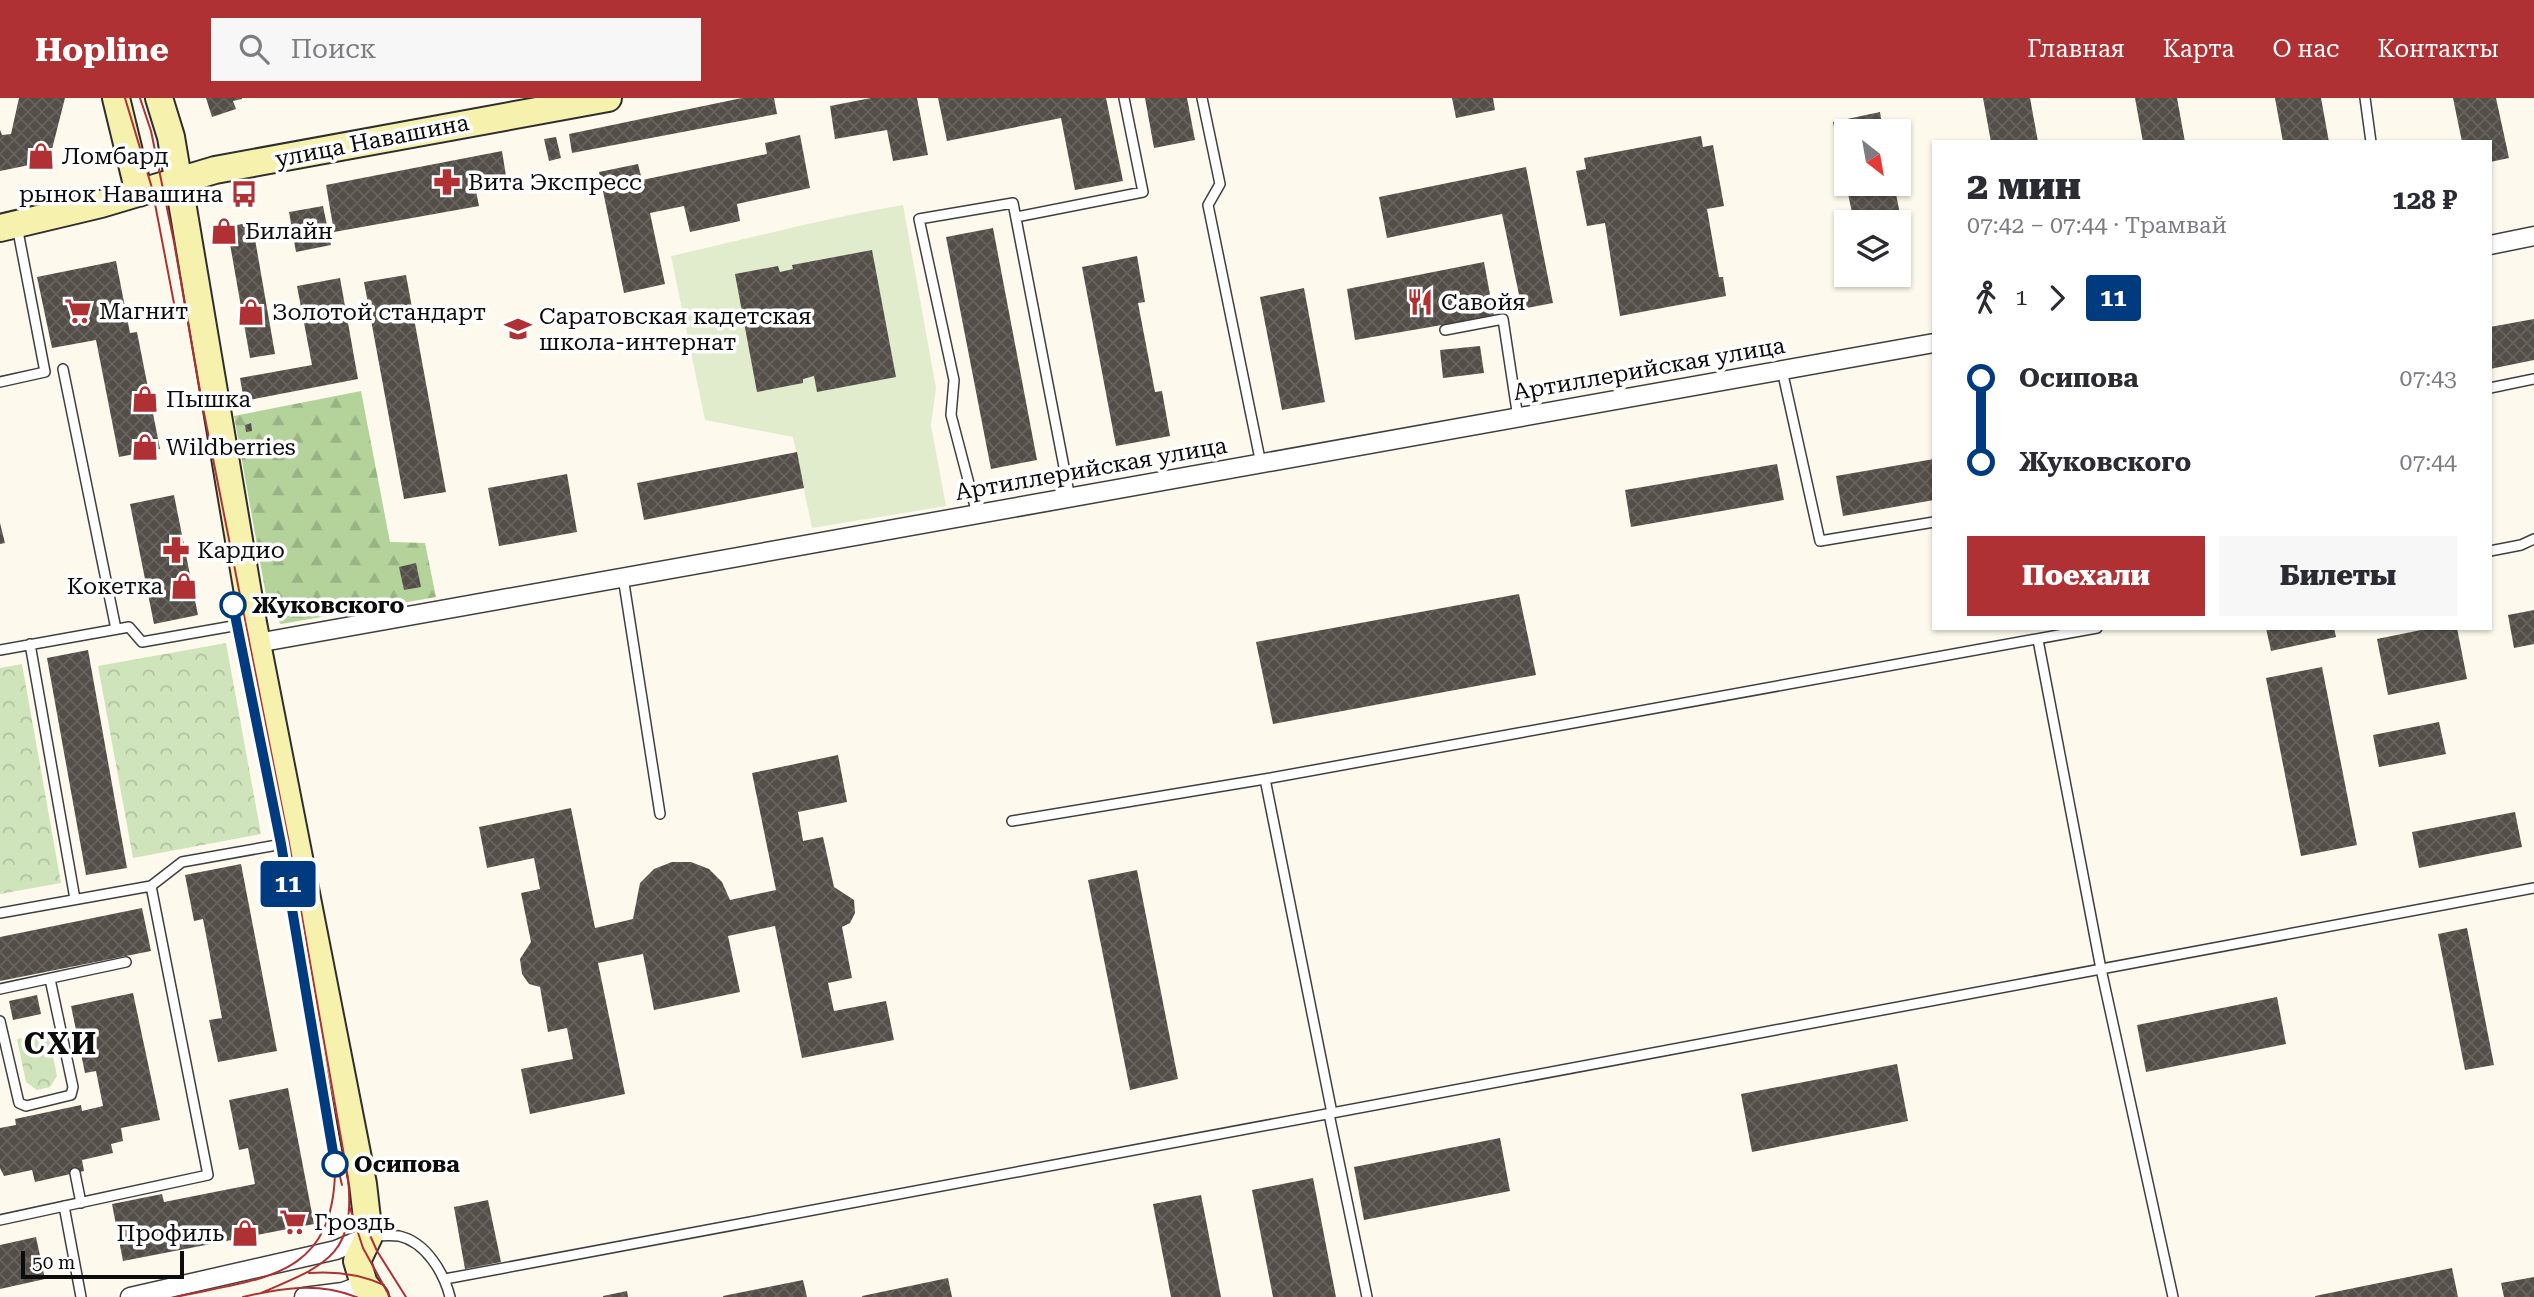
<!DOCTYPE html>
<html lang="ru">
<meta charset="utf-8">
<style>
:root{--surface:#fff;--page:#f7f7f7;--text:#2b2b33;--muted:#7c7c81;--accent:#af3134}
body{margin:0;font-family:"Roboto Serif",serif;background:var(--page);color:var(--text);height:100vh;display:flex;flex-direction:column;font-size:26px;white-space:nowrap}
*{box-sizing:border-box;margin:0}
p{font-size:23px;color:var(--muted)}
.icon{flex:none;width:38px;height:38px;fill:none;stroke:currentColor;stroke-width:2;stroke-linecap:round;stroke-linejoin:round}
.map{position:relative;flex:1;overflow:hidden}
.sheet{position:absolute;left:1932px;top:42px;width:560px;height:490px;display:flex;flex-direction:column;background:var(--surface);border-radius:0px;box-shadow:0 2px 5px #0004}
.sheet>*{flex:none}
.badge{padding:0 14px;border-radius:5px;font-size:24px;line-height:46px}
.needle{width:46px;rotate:149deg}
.buttons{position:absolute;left:1834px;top:21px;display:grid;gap:14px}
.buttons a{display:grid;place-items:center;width:77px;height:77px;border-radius:0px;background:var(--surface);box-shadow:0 2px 5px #0004;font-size:35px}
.scale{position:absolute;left:21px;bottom:18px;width:163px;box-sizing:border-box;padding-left:7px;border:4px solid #0c0c0c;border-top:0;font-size:19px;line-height:24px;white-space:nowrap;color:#0c0c0c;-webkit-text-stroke:5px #fff;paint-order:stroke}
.map>.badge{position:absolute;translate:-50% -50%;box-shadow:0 0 0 4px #fff}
.legs{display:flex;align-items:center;gap:10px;height:77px;padding:0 35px;font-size:23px}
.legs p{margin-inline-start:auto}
.summary{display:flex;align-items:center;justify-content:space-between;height:119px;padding:0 35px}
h1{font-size:38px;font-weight:800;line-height:52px}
.action{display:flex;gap:14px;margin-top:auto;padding:14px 35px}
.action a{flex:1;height:80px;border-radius:0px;background:var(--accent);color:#fff;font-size:28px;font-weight:800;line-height:80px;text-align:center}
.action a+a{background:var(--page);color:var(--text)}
ul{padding:0 35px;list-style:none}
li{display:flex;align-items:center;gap:24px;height:84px;font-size:26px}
li i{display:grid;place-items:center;width:10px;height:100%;margin:0 9px;background:currentColor}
li i::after{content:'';width:18px;height:18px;margin:-9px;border:5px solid;border-radius:50%;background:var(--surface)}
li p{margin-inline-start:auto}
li:first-child i{background:linear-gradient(#0000 50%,currentColor 0)}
li:last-child i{background:linear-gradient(currentColor 50%,#0000 0)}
header{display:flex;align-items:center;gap:42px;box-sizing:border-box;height:98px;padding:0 35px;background:var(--accent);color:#fff}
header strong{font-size:33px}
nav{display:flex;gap:38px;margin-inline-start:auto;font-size:24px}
.search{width:490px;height:63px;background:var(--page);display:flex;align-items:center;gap:18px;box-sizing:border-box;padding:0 24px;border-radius:0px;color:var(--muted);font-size:26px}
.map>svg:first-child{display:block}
.forest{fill:url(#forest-firs)}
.park{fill:url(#park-crowns)}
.pitch{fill:#e0eccb}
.building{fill:url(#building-cross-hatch)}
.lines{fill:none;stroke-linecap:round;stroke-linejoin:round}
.service-casing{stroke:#3f3f3f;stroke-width:12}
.minor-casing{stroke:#3f3f3f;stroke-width:21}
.secondary-casing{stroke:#2e2e2e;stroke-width:30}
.service{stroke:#fff;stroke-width:9}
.minor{stroke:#fff;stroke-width:18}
.secondary{stroke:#f7f1ae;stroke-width:26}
.tram{stroke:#af3134;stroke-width:2}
.line-1-casing{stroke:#fff;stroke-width:16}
.line-1{stroke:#003b80;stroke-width:10}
.stop-1-dot{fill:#fff;stroke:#003b80;stroke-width:3.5}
.labels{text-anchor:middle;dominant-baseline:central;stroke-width:7;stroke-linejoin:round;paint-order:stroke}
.street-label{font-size:23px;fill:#0c0c0c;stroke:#fff}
.poi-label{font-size:23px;fill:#0c0c0c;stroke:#fff;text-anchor:start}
.stop-label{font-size:23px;font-weight:bold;fill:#0c0c0c;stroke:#fff;text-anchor:start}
.district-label{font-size:30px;font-weight:bold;letter-spacing:2px;fill:#0c0c0c;stroke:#fff}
</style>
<header>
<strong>Hopline</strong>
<div class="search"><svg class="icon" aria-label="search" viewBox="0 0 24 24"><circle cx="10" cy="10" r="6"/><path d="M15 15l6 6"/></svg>Поиск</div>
<nav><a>Главная</a><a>Карта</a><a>О нас</a><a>Контакты</a></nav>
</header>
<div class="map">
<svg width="2534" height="1199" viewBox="0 0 2534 1199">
<defs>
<pattern id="forest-firs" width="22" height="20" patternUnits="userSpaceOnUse" patternTransform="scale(1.75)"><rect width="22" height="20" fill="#b3d39a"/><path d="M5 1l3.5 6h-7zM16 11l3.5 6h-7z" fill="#99b484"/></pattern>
<pattern id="park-crowns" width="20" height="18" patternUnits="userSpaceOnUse" patternTransform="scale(1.75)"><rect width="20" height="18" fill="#cfe4ba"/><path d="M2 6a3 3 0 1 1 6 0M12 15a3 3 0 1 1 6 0" fill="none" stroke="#b1c29f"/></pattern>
<pattern id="building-cross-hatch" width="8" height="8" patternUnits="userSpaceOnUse" patternTransform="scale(1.75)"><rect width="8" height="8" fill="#544e49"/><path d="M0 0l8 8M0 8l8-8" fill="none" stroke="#68635f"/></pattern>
</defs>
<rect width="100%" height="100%" fill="#fdfaed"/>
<!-- forest -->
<path class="forest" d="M361 293 390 444 425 445 436 499 281 526 269 514 234 318Z"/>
<!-- park -->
<path class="park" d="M226 545 261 736 133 760 98 568Z
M22 566 61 785 0 796V570Z
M48 935 57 978 50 989 37 992 26 984 17 941Z"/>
<!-- pitch -->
<path class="pitch" d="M903 107 936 290 931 327 946 408 812 430 793 339 705 322 671 158C748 141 825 120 903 107Z"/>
<!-- building -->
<path class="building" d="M19 0H65L49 63 0 73V32L2 37 11 36Z
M206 0H242V1L233 3 236 11 212 19Z
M742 0H774L777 16 572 55 569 36Z
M871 0H917L928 57 893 63 887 32 835 41 830 8Z
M938 0H1106L1123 83 1075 92 1061 20 947 43Z
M1145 0H1187L1195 42 1154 50Z
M1452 0H1493L1495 12 1456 20Z
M1983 0H2030L2038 44H1991Z
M2135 0H2177L2185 44H2143Z
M2275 0H2321L2329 44H2283Z
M2453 0H2496L2509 60 2490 64V44H2462Z
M1880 14 1883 33H1846L1845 82 1833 24Z
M800 37 810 90 737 106 740 123 690 134 684 108 650 115 665 186 624 195 599 74 638 66 642 82 767 56 765 45Z
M1701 38 1703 49 1713 47 1724 108 1707 111 1719 179H1723L1726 198 1620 218 1605 125 1587 128 1576 73 1586 71 1584 60Z
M556 39 561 60 549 63 544 41Z
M502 53 506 78 474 83 479 108 334 134 326 87Z
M1526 69 1553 205 1522 211 1502 116 1387 140 1379 99Z
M1846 86H1894L1911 171 1899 174V124H1854Z
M323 108 331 147 296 154 289 114Z
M252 124 275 256 250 260 227 129Z
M993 130 1037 362 991 371 946 139Z
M872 152 896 279 817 294 814 278 803 281V285L757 294 735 176 778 168 780 174 793 171 792 167Z
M1137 158 1145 204 1138 205 1155 294 1162 293 1170 338 1116 348 1082 169Z
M116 163 130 235 137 234 160 351 119 359 96 242 52 250 37 179Z
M1484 164 1494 218 1355 242 1347 191Z
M406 177 446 394 404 401 364 184Z
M340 180 358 281 244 303 240 280 312 267 297 188Z
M1304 190 1325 304 1282 312 1260 199Z
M2534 221V262L2490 271V229Z
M1480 248 1484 275 1443 280 1440 252Z
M251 325 252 333 246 334 245 327Z
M797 354 804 390 644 422 637 385Z
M1934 361V402L1843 418 1836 378Z
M1777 366 1784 402 1631 429 1625 392Z
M567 376 577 434 499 448 488 390Z
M174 397 198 517 154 526 130 406Z
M0 425 5 445 0 446Z
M416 465 421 489 404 492 399 469Z
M1519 496 1536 577 1273 626 1256 544Z
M2534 512V546L2514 550 2508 517Z
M2266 530H2334L2336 539 2271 553Z
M2431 530H2457L2467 581 2388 597 2377 541Z
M88 552 127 770 86 777 47 560Z
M2322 569 2357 747 2301 758 2266 580Z
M2439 624 2446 656 2379 669 2373 637Z
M838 657 847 704 798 714 803 743 823 739 834 789 854 802 855 815 850 825 842 829 852 880 828 885 834 913 886 903 894 942 802 960 775 828 728 838 740 894 654 912 643 856 598 865 625 996 530 1016 521 971 573 961 567 930 548 934 540 889 529 886 522 876 520 861 531 844 521 795 540 791 534 760 487 770 479 729 571 710 595 830 633 821 640 785 654 771 672 764H691L709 771 722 784 730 802 776 792 752 675Z
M2515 714 2522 749 2419 770 2412 734Z
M241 766 277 953 218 964 209 922 222 920 203 821 194 823 185 777Z
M1137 772 1178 981 1130 992 1088 782Z
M142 810 151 853 0 883V839Z
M2467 830 2494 967 2465 972 2438 836Z
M133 895 160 1022 121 1030 123 1043 111 1046 113 1055 82 1062 84 1073 35 1084 32 1072 4 1078 0 1070V1030L16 1027 15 1021 81 1007 82 1013 103 1008 96 973 85 975 71 908Z
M37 897 41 916 13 922 9 903Z
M2277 899 2286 946 2146 974 2137 927Z
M1897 966 1908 1023 1752 1054 1741 996Z
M288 990 314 1126 123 1163 112 1106 162 1096 164 1104 255 1086 248 1050 239 1052 229 1002Z
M1500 1040 1510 1093 1364 1122 1354 1069Z
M1313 1080 1336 1199H1273L1252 1092Z
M1201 1097 1221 1199H1171L1153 1106Z
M488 1102 501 1164 465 1171 454 1109Z
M36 1139 45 1181 0 1191V1147Z
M2452 1170 2458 1199H2315V1198Z
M2534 1179V1199H2504L2501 1185Z
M948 1180 952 1199H862V1198Z
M803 1182 807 1199H723V1198Z
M627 1193 628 1199H603V1198Z"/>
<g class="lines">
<defs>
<path id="service" d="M1202 0 1220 86 1208 107 1261 366
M2365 0 2371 44
M1016 119 1143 94 1124 0
M1445 232 1503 221 1518 320
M63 271 116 531
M1782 272 1820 443 1934 424
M0 284 45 274 17 128
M2490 290 2534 281
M977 416 951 317 954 282 919 121 1013 105 1070 400
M2490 453 2521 447 2534 441
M623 479 660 716
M2038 542 2101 871 2173 1199
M30 546 75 801
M0 552 129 529 142 544 250 525
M1012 723 1265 681
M0 815 151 788 182 764 294 744
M0 891 126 864
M0 923 19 1005 26 1008 71 997 73 989 50 881
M1332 1015 1265 681 2097 530
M1329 1016 1367 1199
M75 1075 81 1105
M64 1108 81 1199
M0 1122 208 1077 151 788
M371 1138C380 1138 390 1137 399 1138 426 1144 444 1175 450 1199
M445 1181 2534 790"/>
<path id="minor" d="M2490 147 2534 138
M257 545 1934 245
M130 1199 336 1152 369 1138
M304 1199 343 1194 364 1186"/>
<path id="secondary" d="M116 0 139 95
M159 0 171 39 253 525 363 1086 369 1138 357 1163 364 1186 375 1199
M0 130 101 106 215 72 608 0"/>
</defs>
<!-- service casing -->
<use href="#service" class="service-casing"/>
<!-- minor casing -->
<use href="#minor" class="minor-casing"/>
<!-- secondary casing -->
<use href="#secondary" class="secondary-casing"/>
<!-- service -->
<use href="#service" class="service"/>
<!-- minor -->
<use href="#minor" class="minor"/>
<!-- secondary -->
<use href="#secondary" class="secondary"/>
<!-- tram -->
<path class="tram" d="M125 0 152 90 177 221
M140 0 151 33 174 144 203 310 289 745 348 1080C356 1159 325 1167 261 1195
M329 1033 342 1087
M350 1110 363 1150 390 1199
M365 1126 377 1153 406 1199
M309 1175C335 1173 360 1176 384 1187
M176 1199C260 1180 332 1182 335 1075
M243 1199C281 1190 318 1184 356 1199"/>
</g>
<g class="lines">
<defs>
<path id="line-1" d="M233 507 281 746 335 1066"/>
</defs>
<!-- line-1 casing -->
<use href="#line-1" class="line-1-casing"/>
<!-- line-1 -->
<use href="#line-1" class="line-1"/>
</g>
<!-- icons -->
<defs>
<symbol id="shop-bare" viewBox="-9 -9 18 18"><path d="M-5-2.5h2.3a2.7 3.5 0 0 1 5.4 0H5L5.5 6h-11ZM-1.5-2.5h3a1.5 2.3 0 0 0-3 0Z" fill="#af3134" stroke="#fff" stroke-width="2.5" paint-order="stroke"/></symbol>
<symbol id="pharmacy-bare" viewBox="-9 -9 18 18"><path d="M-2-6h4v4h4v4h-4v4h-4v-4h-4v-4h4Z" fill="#af3134" stroke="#fff" stroke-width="2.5" paint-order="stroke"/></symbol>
<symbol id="bus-bare" viewBox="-9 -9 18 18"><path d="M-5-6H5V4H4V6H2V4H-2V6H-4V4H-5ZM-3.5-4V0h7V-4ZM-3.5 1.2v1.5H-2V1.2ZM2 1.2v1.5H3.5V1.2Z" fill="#af3134" stroke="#fff" stroke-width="2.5" paint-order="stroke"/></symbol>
<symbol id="restaurant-bare" viewBox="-9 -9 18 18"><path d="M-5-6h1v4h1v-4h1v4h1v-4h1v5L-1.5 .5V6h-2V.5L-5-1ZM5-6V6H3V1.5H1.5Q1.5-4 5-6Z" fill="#af3134" stroke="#fff" stroke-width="2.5" paint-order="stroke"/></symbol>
<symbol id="supermarket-bare" viewBox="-9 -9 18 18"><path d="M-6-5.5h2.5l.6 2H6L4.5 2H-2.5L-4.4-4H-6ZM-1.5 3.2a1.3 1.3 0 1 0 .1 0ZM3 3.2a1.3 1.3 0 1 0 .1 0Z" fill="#af3134" stroke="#fff" stroke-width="2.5" paint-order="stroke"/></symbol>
<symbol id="school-bare" viewBox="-9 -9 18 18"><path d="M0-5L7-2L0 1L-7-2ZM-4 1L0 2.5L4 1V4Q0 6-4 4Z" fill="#af3134" stroke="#fff" stroke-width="2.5" paint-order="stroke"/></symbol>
</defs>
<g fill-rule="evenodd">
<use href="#shop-bare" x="22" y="39" width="38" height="38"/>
<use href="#pharmacy-bare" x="428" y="65" width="38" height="38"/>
<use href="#bus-bare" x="225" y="77" width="38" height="38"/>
<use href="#shop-bare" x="205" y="114" width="38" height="38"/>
<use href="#restaurant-bare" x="1401" y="185" width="38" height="38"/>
<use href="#supermarket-bare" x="59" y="194" width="38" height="38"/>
<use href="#shop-bare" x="232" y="195" width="38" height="38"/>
<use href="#school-bare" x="499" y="212" width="38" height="38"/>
<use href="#shop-bare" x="126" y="282" width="38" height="38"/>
<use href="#shop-bare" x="126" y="330" width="38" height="38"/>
<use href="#pharmacy-bare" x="157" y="433" width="38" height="38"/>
<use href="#shop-bare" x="165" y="469" width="38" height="38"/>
<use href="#supermarket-bare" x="274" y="1105" width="38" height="38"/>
<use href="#shop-bare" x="226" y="1116" width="38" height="38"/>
</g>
<!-- markers -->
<g class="stop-1-dot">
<circle cx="233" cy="507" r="12"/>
<circle cx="335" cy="1066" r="12"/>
</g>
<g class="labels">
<!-- street labels -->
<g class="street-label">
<text transform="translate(372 43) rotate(-11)">улица Навашина</text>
<text transform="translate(1649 271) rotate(-10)">Артиллерийская улица</text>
<text transform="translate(1091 371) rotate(-10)">Артиллерийская улица</text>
</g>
<!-- poi labels -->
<g class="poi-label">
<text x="62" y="58">Ломбард</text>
<text x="468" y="84">Вита Экспресс</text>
<text x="223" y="96" text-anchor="end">рынок Навашина</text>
<text x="245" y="133">Билайн</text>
<text x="1441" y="204">Савойя</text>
<text x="99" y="213">Магнит</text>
<text x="272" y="214">Золотой стандарт</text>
<text x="539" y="218">Саратовская кадетская<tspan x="539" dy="26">школа-интернат</tspan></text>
<text x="166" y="301">Пышка</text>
<text x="166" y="349">Wildberries</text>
<text x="197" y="452">Кардио</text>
<text x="163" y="488" text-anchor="end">Кокетка</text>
<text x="314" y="1124">Гроздь</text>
<text x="224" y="1135" text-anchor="end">Профиль</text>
</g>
<!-- stop labels -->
<g class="stop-label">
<text x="252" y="507">Жуковского</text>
<text x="354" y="1066">Осипова</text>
</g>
<!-- district labels -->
<g class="district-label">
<text x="61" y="945">СХИ</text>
</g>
</g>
</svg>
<div class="buttons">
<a><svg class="needle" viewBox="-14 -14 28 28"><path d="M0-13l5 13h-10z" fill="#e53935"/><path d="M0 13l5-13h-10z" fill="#7c7c81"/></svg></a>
<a><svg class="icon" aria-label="layers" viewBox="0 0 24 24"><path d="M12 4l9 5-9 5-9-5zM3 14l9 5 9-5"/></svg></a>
</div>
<div class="scale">50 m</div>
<b class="badge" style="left:288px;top:786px;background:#003b80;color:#fff">11</b>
<section class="sheet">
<div class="summary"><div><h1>2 мин</h1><p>07:42 – 07:44 · Трамвай</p></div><b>128 ₽</b></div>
<div class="legs"><svg class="icon" aria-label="walk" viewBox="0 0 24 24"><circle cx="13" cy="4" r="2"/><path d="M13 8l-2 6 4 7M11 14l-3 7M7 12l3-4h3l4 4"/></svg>1<svg class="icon" aria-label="forward" viewBox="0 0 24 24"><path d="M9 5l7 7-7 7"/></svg><b class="badge" style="background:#003b80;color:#fff">11</b></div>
<ul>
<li><i style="color:#003b80"></i><b>Осипова</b><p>07:43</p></li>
<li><i style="color:#003b80"></i><b>Жуковского</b><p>07:44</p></li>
</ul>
<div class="action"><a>Поехали</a><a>Билеты</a></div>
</section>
</div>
